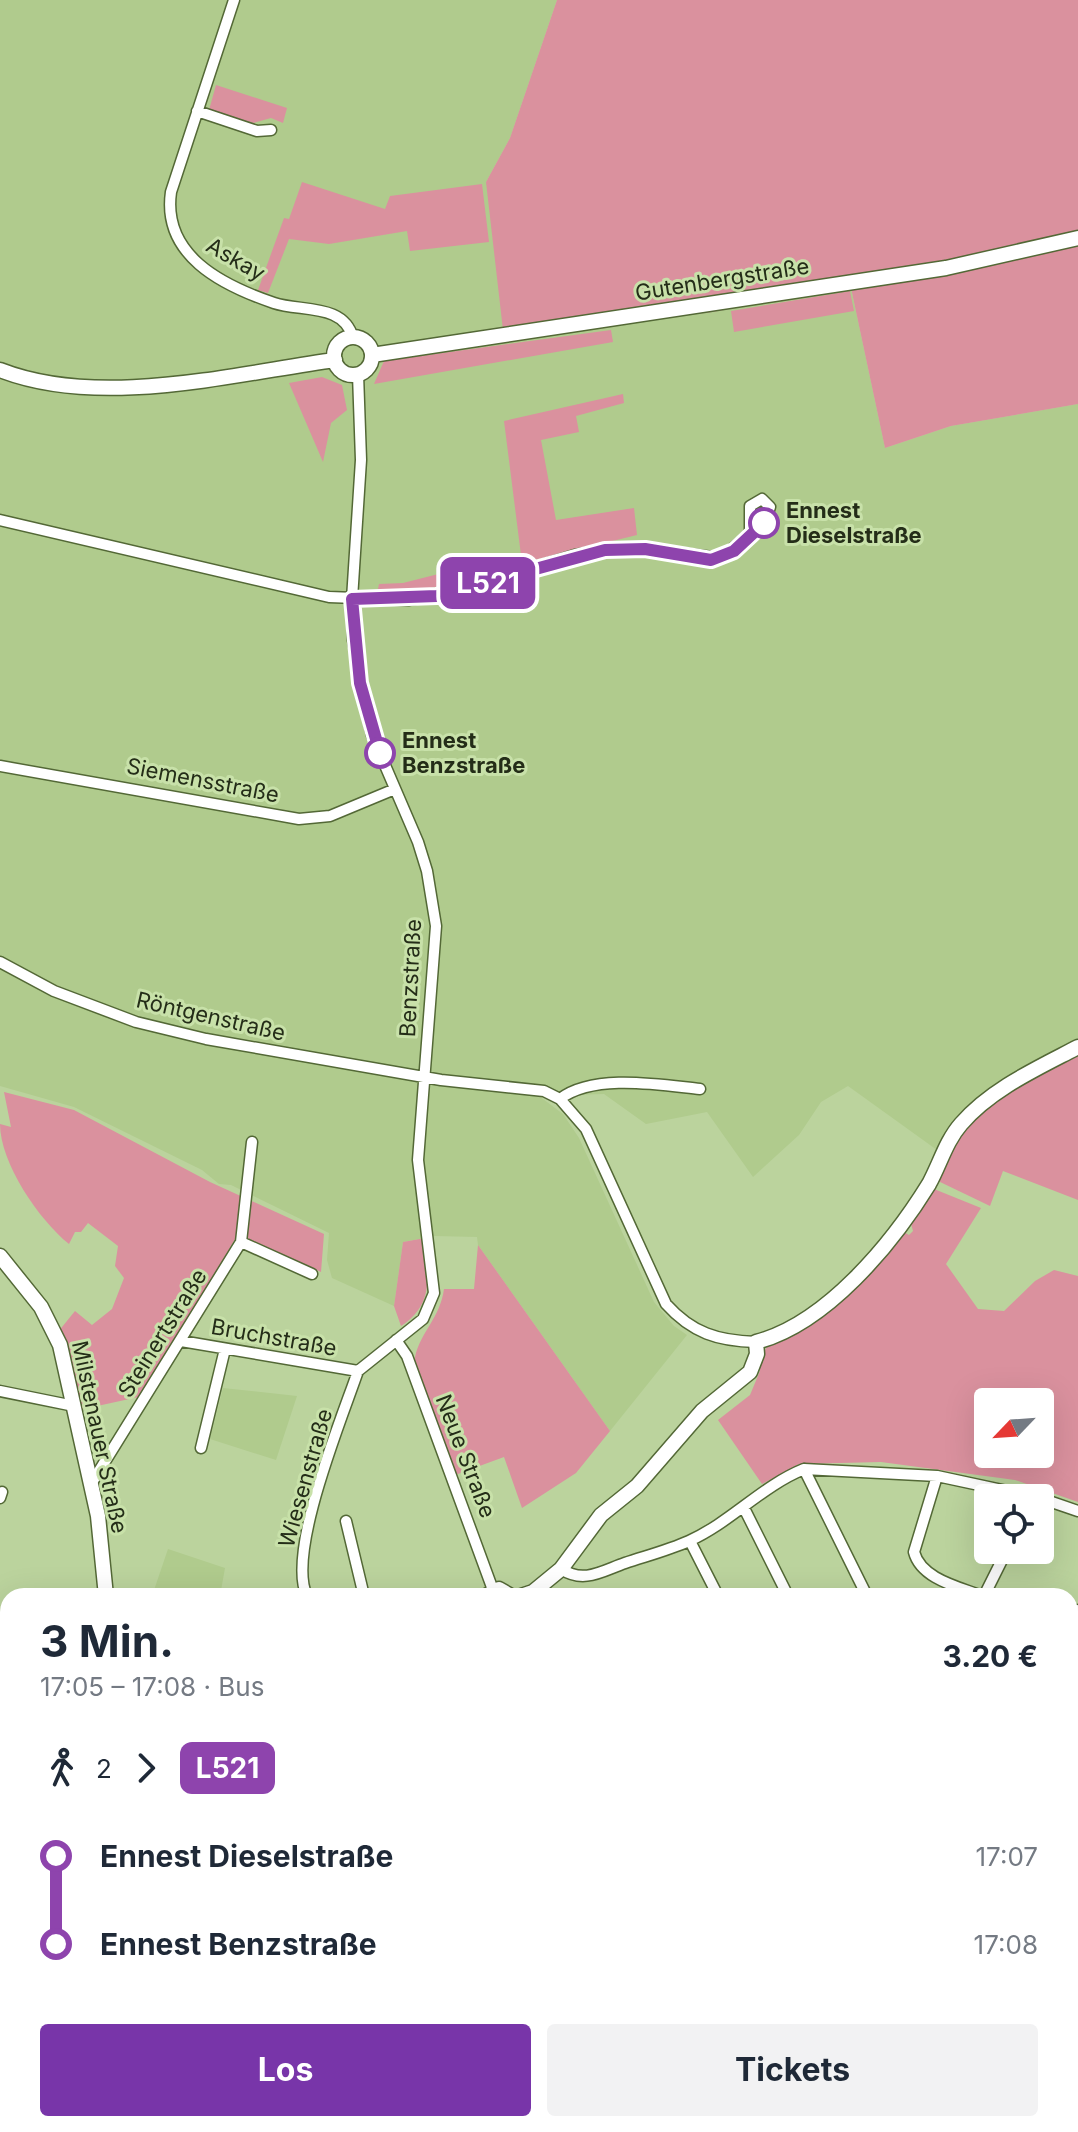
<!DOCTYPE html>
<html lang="de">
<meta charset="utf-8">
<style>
:root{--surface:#fff;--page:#f2f2f3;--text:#1f2937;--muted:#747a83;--accent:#7835a9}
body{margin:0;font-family:Inter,sans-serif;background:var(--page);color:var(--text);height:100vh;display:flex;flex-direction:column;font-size:30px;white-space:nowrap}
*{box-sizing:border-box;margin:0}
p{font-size:26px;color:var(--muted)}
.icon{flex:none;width:44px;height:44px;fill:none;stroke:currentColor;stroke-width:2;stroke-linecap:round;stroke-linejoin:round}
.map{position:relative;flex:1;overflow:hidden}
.side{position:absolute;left:0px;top:1588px;width:1078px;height:544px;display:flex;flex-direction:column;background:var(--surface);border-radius:24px 24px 0 0;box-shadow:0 8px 32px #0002}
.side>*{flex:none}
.badge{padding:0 16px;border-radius:12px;font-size:28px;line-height:52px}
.needle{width:52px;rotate:245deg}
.fabs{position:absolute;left:974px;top:1388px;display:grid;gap:16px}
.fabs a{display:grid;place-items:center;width:80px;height:80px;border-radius:8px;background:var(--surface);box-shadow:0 8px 32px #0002;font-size:40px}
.map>.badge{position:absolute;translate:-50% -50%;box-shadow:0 0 0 4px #fff}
.legs{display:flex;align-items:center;gap:12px;height:88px;padding:0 40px;font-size:26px}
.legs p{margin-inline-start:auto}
.overview{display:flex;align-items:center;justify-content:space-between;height:136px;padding:0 40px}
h1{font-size:44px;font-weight:700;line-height:60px}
.cta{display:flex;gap:16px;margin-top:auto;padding:16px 40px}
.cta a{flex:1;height:92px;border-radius:8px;background:var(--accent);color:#fff;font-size:32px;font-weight:700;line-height:92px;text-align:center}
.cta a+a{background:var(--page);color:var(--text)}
ul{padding:0 40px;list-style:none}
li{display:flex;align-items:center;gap:28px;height:88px;font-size:30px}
li i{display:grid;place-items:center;width:12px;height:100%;margin:0 10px;background:currentColor}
li i::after{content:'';width:20px;height:20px;margin:-10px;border:6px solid;border-radius:50%;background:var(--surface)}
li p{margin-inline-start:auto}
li:first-child i{background:linear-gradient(#0000 50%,currentColor 0)}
li:last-child i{background:linear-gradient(currentColor 50%,#0000 0)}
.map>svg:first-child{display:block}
.built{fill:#b0cb8d}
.green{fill:#da919e;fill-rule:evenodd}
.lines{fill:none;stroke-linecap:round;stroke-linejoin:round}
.stream{stroke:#588ebf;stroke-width:3}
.minor-casing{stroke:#536836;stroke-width:13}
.tertiary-casing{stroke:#536836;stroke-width:17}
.secondary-casing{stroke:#536836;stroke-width:17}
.minor{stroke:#fff;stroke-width:10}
.tertiary{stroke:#fff;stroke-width:14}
.secondary{stroke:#fff;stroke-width:14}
.line-1-casing{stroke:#fff;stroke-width:18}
.line-1{stroke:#8e44ad;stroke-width:12}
.stop-1-dot{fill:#fff;stroke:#8e44ad;stroke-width:4}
.labels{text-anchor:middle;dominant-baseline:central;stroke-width:6;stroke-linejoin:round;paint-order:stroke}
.street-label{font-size:22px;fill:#242d18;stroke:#c8e1a9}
.stop-label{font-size:22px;font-weight:bold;fill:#242d18;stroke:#c8e1a9;text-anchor:start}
</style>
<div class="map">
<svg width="1078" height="2132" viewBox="0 0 1078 2132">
<rect width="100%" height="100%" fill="#bbd39d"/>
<!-- built -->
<path class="built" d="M0 0H557L510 138 486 182 627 316 706 313 851 288 885 448 951 426 1078 404V1041L937 1150 848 1086 821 1102 799 1135 753 1177 707 1112 646 1124 604 1094 539 1096 563 1114 579 1138 654 1302 674 1326 687 1335 610 1431 478 1245 477 1237 435 1236 403 1242 394 1306 332 1278 327 1260 329 1233 231 1185 219 1184 202 1170 74 1107 0 1086Z
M223 1388 297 1396 276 1460 210 1439Z
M168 1549 225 1568 220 1596H152Z"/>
<!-- green -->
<path class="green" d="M557 0H1078V404L951 426 885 448 851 288 706 313 627 316 503 330 486 182 510 138Z
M216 85 287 108 283 123 271 118 253 123 209 110Z
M302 182 385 209 390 196 482 184 489 242 410 251 407 231 329 244 289 239 268 293 258 290 284 218 289 219Z
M850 291 854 311 734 332 731 311Z
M611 330 613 342 374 384 384 361Z
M322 377 342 385 347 410 331 423 323 462 289 383Z
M623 394 624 403 576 416 579 432 541 440 556 520 634 508 637 535 522 563 504 421Z
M509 556 513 569 409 593 378 589 379 584 403 583Z
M1078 1054V1200L1003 1171 990 1206 938 1181 962 1131 988 1105Z
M4 1092 74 1110 210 1182 324 1234 321 1272 238 1234 143 1396 79 1410 58 1332 75 1311 92 1325 112 1309 124 1278 115 1266 118 1246 88 1223 81 1232H75L69 1244C39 1220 0 1163 0 1124L11 1127Z
M934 1189 981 1208 946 1264 978 1309 1004 1311 1035 1281 1054 1270 1078 1276V1502L1015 1480 881 1462 799 1464 762 1484 718 1420 750 1395 760 1371V1357L770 1343 827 1313 902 1231 909 1235 913 1231 910 1220ZM988 1402H1040V1454H988Z
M425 1238C427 1274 436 1303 401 1326L394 1306 403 1242Z
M478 1245 610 1431 576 1473 522 1508 504 1457 455 1475C448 1455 412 1371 415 1357 421 1331 440 1318 444 1289H474Z
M1078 1908V2132H270L267 2124H1070V1914H1077Z"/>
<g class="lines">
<!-- stream -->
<path class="stream" d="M477 2124 481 2132"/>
<defs>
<path id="minor" d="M234 0 171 192C162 255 221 285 274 303 301 312 344 303 353 338
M197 111 257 131 271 130
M0 520 329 597 408 600 466 589 575 555 605 550 645 549 721 558 765 522 770 507 762 499 750 506V535
M0 766 299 819 330 816 395 789
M0 962 54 991 136 1022 206 1039 441 1080 544 1091 560 1099 586 1129 666 1304C692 1333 718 1341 756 1342
M560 1099C594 1073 661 1085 700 1089
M241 1242 312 1274
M396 1340 407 1356 493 1590
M181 1341 358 1371 423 1319 434 1293 418 1160 436 926 427 871 418 842 372 735 353 640 352 599 361 460 358 374
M0 1391 74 1406
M201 1448 225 1349
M804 1469 867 1596
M937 1476 914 1552C921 1579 959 1587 982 1596
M91 1484 241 1242 252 1142
M0 1498 2 1492
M1040 1498 1078 1511
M744 1508 788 1596
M346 1521 364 1596
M690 1541 718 1596
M561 1569C584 1584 602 1571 625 1563 646 1556 669 1550 689 1541 731 1522 762 1486 804 1469L937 1476 1040 1498
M307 1596C286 1553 342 1418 358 1371
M984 1596 1007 1550
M1070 1612 1078 1610
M0 1635 8 1633
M0 1669 8 1691
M1070 1686 1078 1678
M0 1724 8 1722
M0 1885 8 1901
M0 1923 8 1901
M0 2041 8 2039
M30 2132 33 2124
M122 2132 125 2124
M238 2132 239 2124"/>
<path id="tertiary" d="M0 1256 41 1307 60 1345 98 1516 106 1596
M486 1596 499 1589 511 1596
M521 1596 533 1592 561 1569 601 1515 637 1486 702 1411 750 1372 757 1354 756 1342C826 1324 892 1244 929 1184 940 1164 946 1141 961 1124 991 1089 1038 1068 1078 1047"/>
<path id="secondary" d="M334 356a19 19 0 1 1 38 0a19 19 0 1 1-38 0Z
M372 355 946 268 1078 238
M0 370C100 409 232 374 335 360"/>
</defs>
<!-- minor casing -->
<use href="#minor" class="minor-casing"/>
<!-- tertiary casing -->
<use href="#tertiary" class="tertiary-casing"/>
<!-- secondary casing -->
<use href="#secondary" class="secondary-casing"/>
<!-- minor -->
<use href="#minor" class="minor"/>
<!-- tertiary -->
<use href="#tertiary" class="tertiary"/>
<!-- secondary -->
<use href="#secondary" class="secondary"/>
</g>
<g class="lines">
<defs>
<path id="line-1" d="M380 753 360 683 352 599 437 596 605 550 645 549 711 560 734 551 764 523"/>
</defs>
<!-- line-1 casing -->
<use href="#line-1" class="line-1-casing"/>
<!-- line-1 -->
<use href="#line-1" class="line-1"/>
</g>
<!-- markers -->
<g class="stop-1-dot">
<circle cx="764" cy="523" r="14"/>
<circle cx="380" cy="753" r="14"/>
</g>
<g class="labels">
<!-- street labels -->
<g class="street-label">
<text transform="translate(236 259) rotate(30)">Askay</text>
<text transform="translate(722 279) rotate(-9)">Gutenbergstraße</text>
<text transform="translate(203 780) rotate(11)">Siemensstraße</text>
<text transform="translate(410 978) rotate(-87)">Benzstraße</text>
<text transform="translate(211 1016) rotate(13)">Röntgenstraße</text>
<text transform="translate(162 1333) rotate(-58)">Steinertstraße</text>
<text transform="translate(274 1337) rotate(10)">Bruchstraße</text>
<text transform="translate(100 1437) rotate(78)">Milstenauer Straße</text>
<text transform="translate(466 1456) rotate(69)">Neue Straße</text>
<text transform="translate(305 1478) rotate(-74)">Wiesenstraße</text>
</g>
<!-- stop labels -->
<g class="stop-label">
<text x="786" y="510">Ennest<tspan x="786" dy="25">Dieselstraße</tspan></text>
<text x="402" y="740">Ennest<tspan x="402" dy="25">Benzstraße</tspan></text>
</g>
</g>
</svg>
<div class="fabs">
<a><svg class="needle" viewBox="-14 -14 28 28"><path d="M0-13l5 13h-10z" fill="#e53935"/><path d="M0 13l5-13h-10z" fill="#747a83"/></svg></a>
<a><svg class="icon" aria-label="locate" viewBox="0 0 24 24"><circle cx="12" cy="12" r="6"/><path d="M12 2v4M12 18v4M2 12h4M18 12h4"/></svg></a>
</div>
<b class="badge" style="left:488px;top:583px;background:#8e44ad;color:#fff">L521</b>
<section class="side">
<div class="overview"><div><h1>3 Min.</h1><p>17:05 – 17:08 · Bus</p></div><b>3.20 €</b></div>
<div class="legs"><svg class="icon" aria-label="walk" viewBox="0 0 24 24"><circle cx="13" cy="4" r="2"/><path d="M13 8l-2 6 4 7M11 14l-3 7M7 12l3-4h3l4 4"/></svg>2<svg class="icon" aria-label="forward" viewBox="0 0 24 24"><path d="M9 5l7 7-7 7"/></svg><b class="badge" style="background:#8e44ad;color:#fff">L521</b></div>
<ul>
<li><i style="color:#8e44ad"></i><b>Ennest Dieselstraße</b><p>17:07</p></li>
<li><i style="color:#8e44ad"></i><b>Ennest Benzstraße</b><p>17:08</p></li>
</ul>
<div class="cta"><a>Los</a><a>Tickets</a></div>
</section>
</div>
